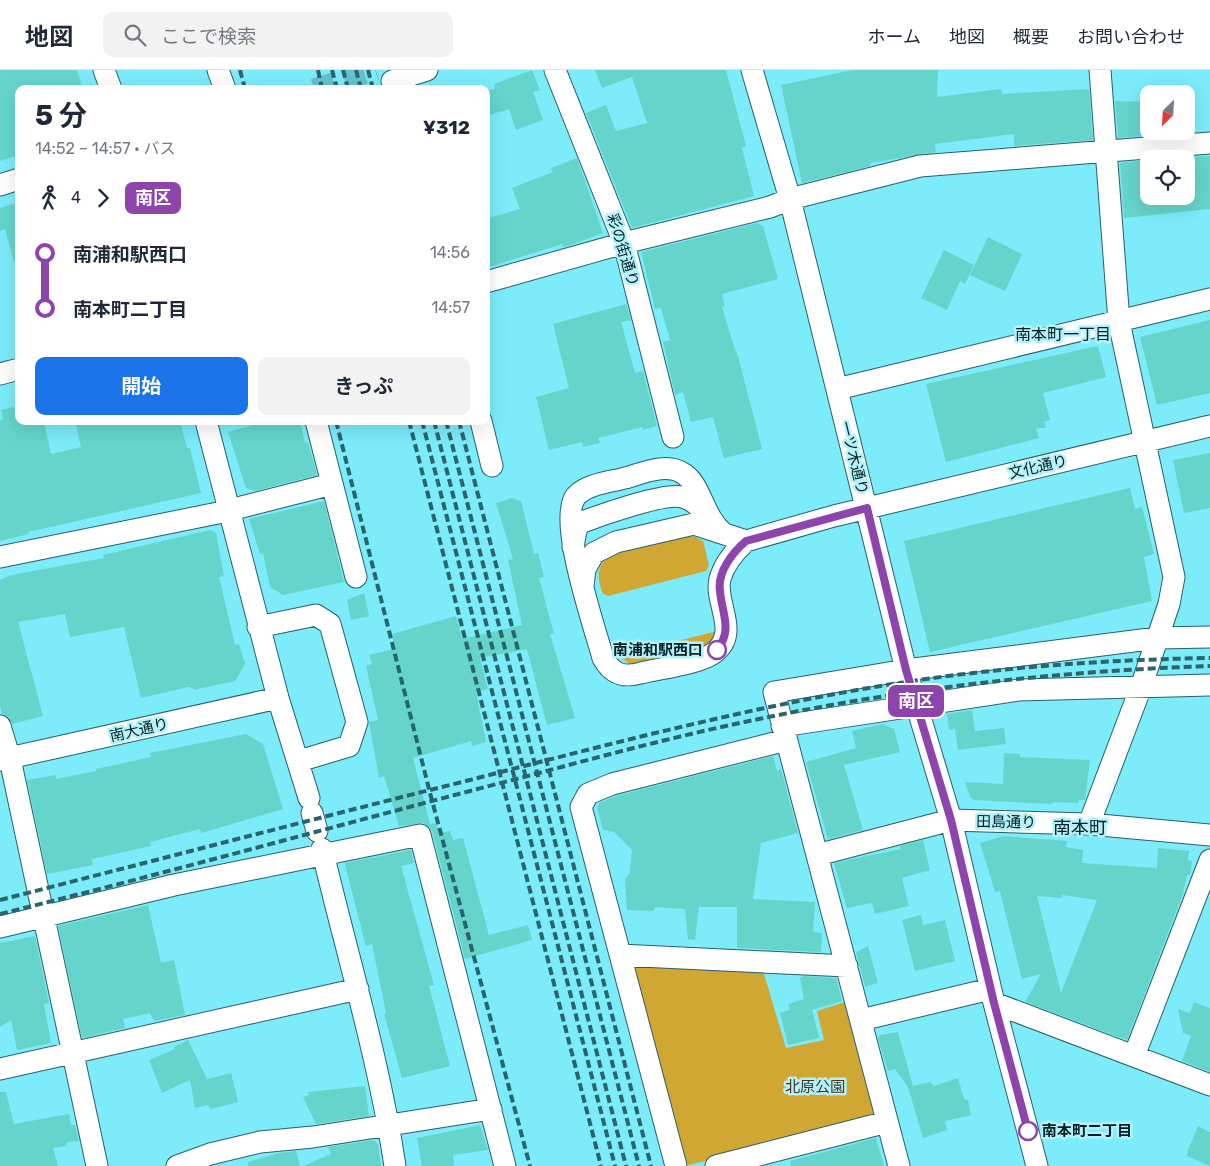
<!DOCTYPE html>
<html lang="ja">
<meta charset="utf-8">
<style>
:root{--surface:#fff;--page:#f2f2f3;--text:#1f2937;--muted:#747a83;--line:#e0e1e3;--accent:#1a73e8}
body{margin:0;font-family:Rubik,"Noto Sans JP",sans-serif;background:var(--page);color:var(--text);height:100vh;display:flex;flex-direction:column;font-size:19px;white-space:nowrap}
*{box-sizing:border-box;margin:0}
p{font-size:16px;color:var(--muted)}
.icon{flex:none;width:28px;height:28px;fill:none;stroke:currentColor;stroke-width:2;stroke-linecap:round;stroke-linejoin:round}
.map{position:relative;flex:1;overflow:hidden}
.sheet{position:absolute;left:15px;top:15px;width:475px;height:340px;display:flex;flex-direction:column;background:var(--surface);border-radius:10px;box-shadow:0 5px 20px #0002}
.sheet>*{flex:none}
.badge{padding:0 10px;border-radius:8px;font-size:18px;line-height:32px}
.needle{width:32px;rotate:204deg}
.controls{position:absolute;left:1140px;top:15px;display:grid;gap:10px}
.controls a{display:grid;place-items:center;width:55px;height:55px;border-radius:10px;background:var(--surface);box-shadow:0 5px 20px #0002;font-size:25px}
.map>.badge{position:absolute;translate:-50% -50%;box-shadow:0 0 0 2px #fff}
.legs{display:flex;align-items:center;gap:8px;height:55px;padding:0 20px;font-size:16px}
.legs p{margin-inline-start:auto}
.head{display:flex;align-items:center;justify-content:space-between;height:85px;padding:0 20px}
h1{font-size:28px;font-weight:700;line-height:38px}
.action{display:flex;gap:10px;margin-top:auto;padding:10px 20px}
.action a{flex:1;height:58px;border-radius:10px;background:var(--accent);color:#fff;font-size:20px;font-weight:700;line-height:58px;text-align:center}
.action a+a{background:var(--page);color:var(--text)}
ul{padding:0 20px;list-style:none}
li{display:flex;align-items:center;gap:18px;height:55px;font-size:19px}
li i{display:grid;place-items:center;width:8px;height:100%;margin:0 6px;background:currentColor}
li i::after{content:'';width:12px;height:12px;margin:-6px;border:4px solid;border-radius:50%;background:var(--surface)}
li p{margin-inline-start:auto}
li:first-child i{background:linear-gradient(#0000 50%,currentColor 0)}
li:last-child i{background:linear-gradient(currentColor 50%,#0000 0)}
header{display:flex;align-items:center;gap:30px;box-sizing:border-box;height:70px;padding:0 25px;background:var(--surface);border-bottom:1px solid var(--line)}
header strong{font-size:24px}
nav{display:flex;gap:28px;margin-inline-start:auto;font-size:18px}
.search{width:350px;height:45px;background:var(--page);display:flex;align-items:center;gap:12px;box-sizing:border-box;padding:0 18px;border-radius:10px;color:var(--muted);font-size:19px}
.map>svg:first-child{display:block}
.green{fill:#d1a734}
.building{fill:#65d5cb;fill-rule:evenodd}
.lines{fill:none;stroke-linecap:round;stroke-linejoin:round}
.minor-tunnel{stroke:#63c2cf;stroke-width:21;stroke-dasharray:21 11;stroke-linecap:butt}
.minor-casing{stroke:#266169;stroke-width:23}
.minor{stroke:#fff;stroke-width:21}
.rail{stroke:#2a656d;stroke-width:4;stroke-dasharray:8 4;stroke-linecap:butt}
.line-1-casing{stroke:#fff;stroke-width:11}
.line-1{stroke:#8e44ad;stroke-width:8}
.stop-1-dot{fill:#fff;stroke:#8e44ad;stroke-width:2.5}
.labels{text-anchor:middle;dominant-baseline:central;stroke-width:5;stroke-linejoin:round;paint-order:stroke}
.street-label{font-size:15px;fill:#001f24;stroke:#b4f1fa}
.stop-label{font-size:15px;font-weight:bold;fill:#001f24;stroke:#b4f1fa;text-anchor:end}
.park-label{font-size:15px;fill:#423821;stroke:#b4f1fa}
.neighbourhood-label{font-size:16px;fill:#001f24;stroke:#b4f1fa}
.quarter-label{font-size:18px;fill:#001f24;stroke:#b4f1fa}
</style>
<header>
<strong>地図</strong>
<div class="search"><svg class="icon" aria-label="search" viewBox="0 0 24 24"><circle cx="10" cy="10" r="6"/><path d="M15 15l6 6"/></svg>ここで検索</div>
<nav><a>ホーム</a><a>地図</a><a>概要</a><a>お問い合わせ</a></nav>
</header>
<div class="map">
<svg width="1210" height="1096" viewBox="0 0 1210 1096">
<rect width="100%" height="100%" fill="#7cebfa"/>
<!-- green -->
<path class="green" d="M693 466 703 471 709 495 706 501 608 526 603 524C597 508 596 498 608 486L678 468Z
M717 561 714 569 701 581 632 595 618 586Z
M636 892 762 897 786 978 824 970 817 941 845 932 875 1044 873 1049 689 1095 684 1092 631 896Z"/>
<!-- building -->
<path class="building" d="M0 0H77L83 19H19V85L0 91Z
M532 0 540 20 533 22 543 50 516 60 509 39 486 46V21L495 19 494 14Z
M595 0H726L746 76 742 78 754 126 632 158 586 43 606 35 616 61 647 53 632 7 602 18Z
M853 0H938L937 27 1001 19 1002 24 1089 19 1093 70 1014 76V64L935 74 936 82 870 93V96L802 113 781 15Z
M1115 31 1149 32V61H1167V64L1118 68Z
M1210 86V139L1124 148 1120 93 1149 90V126H1186V87Z
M577 88 603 163 571 175 563 177 562 174 486 198V149L520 139 512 118 553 102 551 98Z
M19 132V192H14L5 159 0 161V138Z
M757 153 763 156 778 209 722 224 725 236 722 237 736 283 737 282 762 379 724 388 713 347 691 352 683 322 675 325 663 272 670 270 661 238 655 239 641 182Z
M988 167 1022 184 1005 221 970 205Z
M944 180 974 195 965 214 960 211 947 240 921 228Z
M626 234 631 250 621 252 635 303 643 301 657 356 643 360 642 357 598 368 600 373 583 377 582 372 549 380 536 327 569 318 553 254Z
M1210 250V323L1157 335 1140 267Z
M1098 276 1106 307 1043 323 1050 350 1044 352 1046 358H1036L1039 368 946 392 926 314Z
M14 337 19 345V351H44L51 384 81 377 75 351H180L187 378H190L201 423 28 462 29 464 0 471V350L3 349 1 340Z
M268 351H300L305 373 308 372 317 405 255 421 246 418 228 362Z
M1210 383V438L1184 443 1173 390Z
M1130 418 1135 439 1142 437 1154 484 1144 487 1152 531 930 582 904 471Z
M512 428 521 431 534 484 538 483 544 507 539 508 554 564H550L575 648 547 655 527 579 480 588 488 619 476 622 486 672 472 676 471 671 413 688 430 754 436 753 439 763 450 761 453 770 463 768 489 865 528 855 532 870 465 889 432 761 423 753 399 756 384 706 379 708 369 652 378 650 366 596 372 594 369 585 395 579 392 564 456 546 462 569 522 555 508 490 513 489 496 433Z
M324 431 344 512 283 525 270 517 263 483 260 484 249 449Z
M210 460 216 463 224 506 219 507 235 575 239 574 245 594 235 611 193 620V618L188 617 141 628 124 557 70 567 65 544 18 552 43 646 12 654 9 647 2 644 0 636V510L11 505 104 488 103 485Z
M364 523 369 546 351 550 347 530Z
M972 640 975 661 1004 658 1006 674 958 680 955 659 949 660 947 644Z
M882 654 894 659 900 682 844 695 863 760 828 769 806 692 856 678 852 661Z
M246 664 263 674 283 739 201 763 200 759 150 772 151 776 92 789 93 795 47 804 27 710 56 705V709L96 701V699L151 687 150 683Z
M1004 683 1020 684V687L1090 690 1085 730H1079L1078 733 1053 732 1052 734 974 730 970 727 965 712 1003 714Z
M773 686 777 701 781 699 798 763 761 773 753 829 815 832 813 862 822 863 821 882 737 878V837H699L695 870 688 869 685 839 655 837 653 841 627 840 625 809 630 802 632 780 614 762 603 760 597 737 600 732 616 726Z
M1003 766 1067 771 1066 777 1083 780 1082 793 1157 798 1158 778 1189 781 1188 790 1192 791 1190 805H1187L1183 824 1127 970 1025 932 1041 904 1022 909 1000 821 995 822 980 773ZM1062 825 1097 830 1061 923 1037 826 1062 828Z
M923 770 930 800 902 808 909 836 875 844 872 833 847 838 834 793 901 779 900 776Z
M411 780 414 793 401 796 434 915 429 916 450 996 402 1008 384 944 386 943 372 874 366 876 345 795V793Z
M148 835 161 893 174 890 185 945 154 951 150 943 123 949 125 958 82 968 58 856Z
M921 845 923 855 945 850 955 891 915 901 902 850Z
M35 866 49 933 44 934 51 973 17 980 11 950 0 957V873Z
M868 876 878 913 865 917 856 882Z
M804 906 836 908 842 931 812 940 819 968 788 975 780 943 790 940 788 934 804 929 800 908Z
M1194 932 1210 938V1002L1182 991 1191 966 1183 963 1178 939 1190 943Z
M898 962 913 1016 930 1012 934 1016 958 1008 964 1029 968 1030 971 1045 945 1051 947 1060 923 1068 908 1017 895 999 888 1001 878 969 880 965Z
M188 970 207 1009 231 1003 238 1032 211 1039 208 1035 195 1038 190 1010 162 1023 149 990 175 979 174 977Z
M365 1016 369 1046 316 1054 303 1027 309 1025 308 1022Z
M0 1022H6L14 1054 69 1044 71 1055H75L79 1071 67 1072 66 1076 53 1078 58 1096H0Z
M480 1055 488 1080 453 1085 454 1096H422L417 1068Z
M1198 1056 1210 1062V1096L1187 1086 1188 1080Z
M876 1068 884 1096H791L790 1091Z
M374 1070 378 1074 381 1096H303L331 1084 328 1077Z
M296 1081 300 1096H248V1092L278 1083Z"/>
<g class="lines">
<!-- minor-tunnel -->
<path class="minor-tunnel" d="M314 19 376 0"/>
<defs>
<path id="minor" d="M104 0 111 19
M218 0 225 19
M555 0 624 173 673 367
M752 0 790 129 906 600 951 750 994 933 1037 1096
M392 11 427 0
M0 115 19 109
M486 212 624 173 770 137 790 129 920 96 1210 73
M0 304 19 299
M837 319 1210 229
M206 351 278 628 309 728
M316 351 356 507
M481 351 492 396
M723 463C703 446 701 415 684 404 667 392 643 403 625 408 610 412 587 414 576 426 557 449 595 558 603 588 612 604 623 608 641 603 661 598 700 594 715 582 740 562 714 532 720 509 724 494 735 481 746 471
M573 477 576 460 580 453C598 446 665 422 682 427 692 429 700 437 706 445
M0 487 218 443 332 414
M583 516 585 499 594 483 616 472 694 454 746 471 834 446 1210 356
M258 557 316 545 330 554 357 652 349 676 299 691
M0 656 10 689 97 1096
M782 656 1019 620 1210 615
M0 690 278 628
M312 743 317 761
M1089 754 1141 617 1169 534 1174 507 1119 252 1100 0
M322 779C347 885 379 989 395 1096
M817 785 951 750 1089 754 1210 765
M0 857 174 815 420 765 505 1096
M620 885 847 896
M994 933 1210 1015
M861 950 990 919
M1134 986 1210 790
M0 999 358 919
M177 1096 210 1084 260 1072 313 1067 491 1039
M676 1096 581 737 588 724 612 714 786 670
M716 1096 887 1052
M899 1096 774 622 906 600 1157 568 1210 567"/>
</defs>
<!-- minor casing -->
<use href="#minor" class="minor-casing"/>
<!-- minor -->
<use href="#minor" class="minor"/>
<!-- rail -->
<path class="rail" d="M240 0 245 19
M318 0 322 19
M332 0 337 19
M343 0 348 19
M356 0 361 19
M368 0 373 19
M336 351 430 723 530 1096
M409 351 601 1096
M422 351 615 1096
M434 351 626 1096
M446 351 639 1096
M459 351 651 1096
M0 830C157 790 313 749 470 710 598 677 727 643 857 620 974 599 1092 590 1210 588
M0 844C175 801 349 752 524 707 602 686 680 665 759 649 907 618 1059 601 1210 596"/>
</g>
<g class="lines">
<defs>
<path id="line-1" d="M717 580C733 560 722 544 720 521 717 502 733 482 746 471L867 438 906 600 951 750 994 933 1028 1061"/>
</defs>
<!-- line-1 casing -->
<use href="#line-1" class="line-1-casing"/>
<!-- line-1 -->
<use href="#line-1" class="line-1"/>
</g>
<!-- markers -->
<g class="stop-1-dot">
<circle cx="717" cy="580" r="9"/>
<circle cx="1028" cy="1061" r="9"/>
</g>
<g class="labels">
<!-- street labels -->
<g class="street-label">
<text transform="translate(623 180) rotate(73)">彩の街通り</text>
<text transform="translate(854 388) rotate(76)">一ツ木通り</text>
<text transform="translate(1038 397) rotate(-13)">文化通り</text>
<text transform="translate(139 660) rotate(-13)">南大通り</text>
<text transform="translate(1006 752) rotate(1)">田島通り</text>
</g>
<!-- stop labels -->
<g class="stop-label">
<text x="703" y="580">南浦和駅西口</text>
<text x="1042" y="1061" text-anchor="start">南本町二丁目</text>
</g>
<!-- park labels -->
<g class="park-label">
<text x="815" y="1017">北原公園</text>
</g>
<!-- neighbourhood labels -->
<g class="neighbourhood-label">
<text x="1063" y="264">南本町一丁目</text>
</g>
<!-- quarter labels -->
<g class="quarter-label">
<text x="1080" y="758">南本町</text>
</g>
</g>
</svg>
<div class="controls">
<a><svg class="needle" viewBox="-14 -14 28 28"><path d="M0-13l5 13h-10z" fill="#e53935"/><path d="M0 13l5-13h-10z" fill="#747a83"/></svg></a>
<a><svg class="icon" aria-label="locate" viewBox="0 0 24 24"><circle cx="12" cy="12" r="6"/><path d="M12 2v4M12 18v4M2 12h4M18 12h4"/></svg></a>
</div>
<b class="badge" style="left:916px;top:631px;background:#8e44ad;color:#fff">南区</b>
<section class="sheet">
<div class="head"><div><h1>5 分</h1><p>14:52 – 14:57 · バス</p></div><b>¥312</b></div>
<div class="legs"><svg class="icon" aria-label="walk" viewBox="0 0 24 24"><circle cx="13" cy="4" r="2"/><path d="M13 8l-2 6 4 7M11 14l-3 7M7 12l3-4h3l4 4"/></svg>4<svg class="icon" aria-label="forward" viewBox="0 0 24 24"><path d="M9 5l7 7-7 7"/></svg><b class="badge" style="background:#8e44ad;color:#fff">南区</b></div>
<ul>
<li><i style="color:#8e44ad"></i><b>南浦和駅西口</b><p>14:56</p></li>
<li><i style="color:#8e44ad"></i><b>南本町二丁目</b><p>14:57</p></li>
</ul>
<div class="action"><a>開始</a><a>きっぷ</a></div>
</section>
</div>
